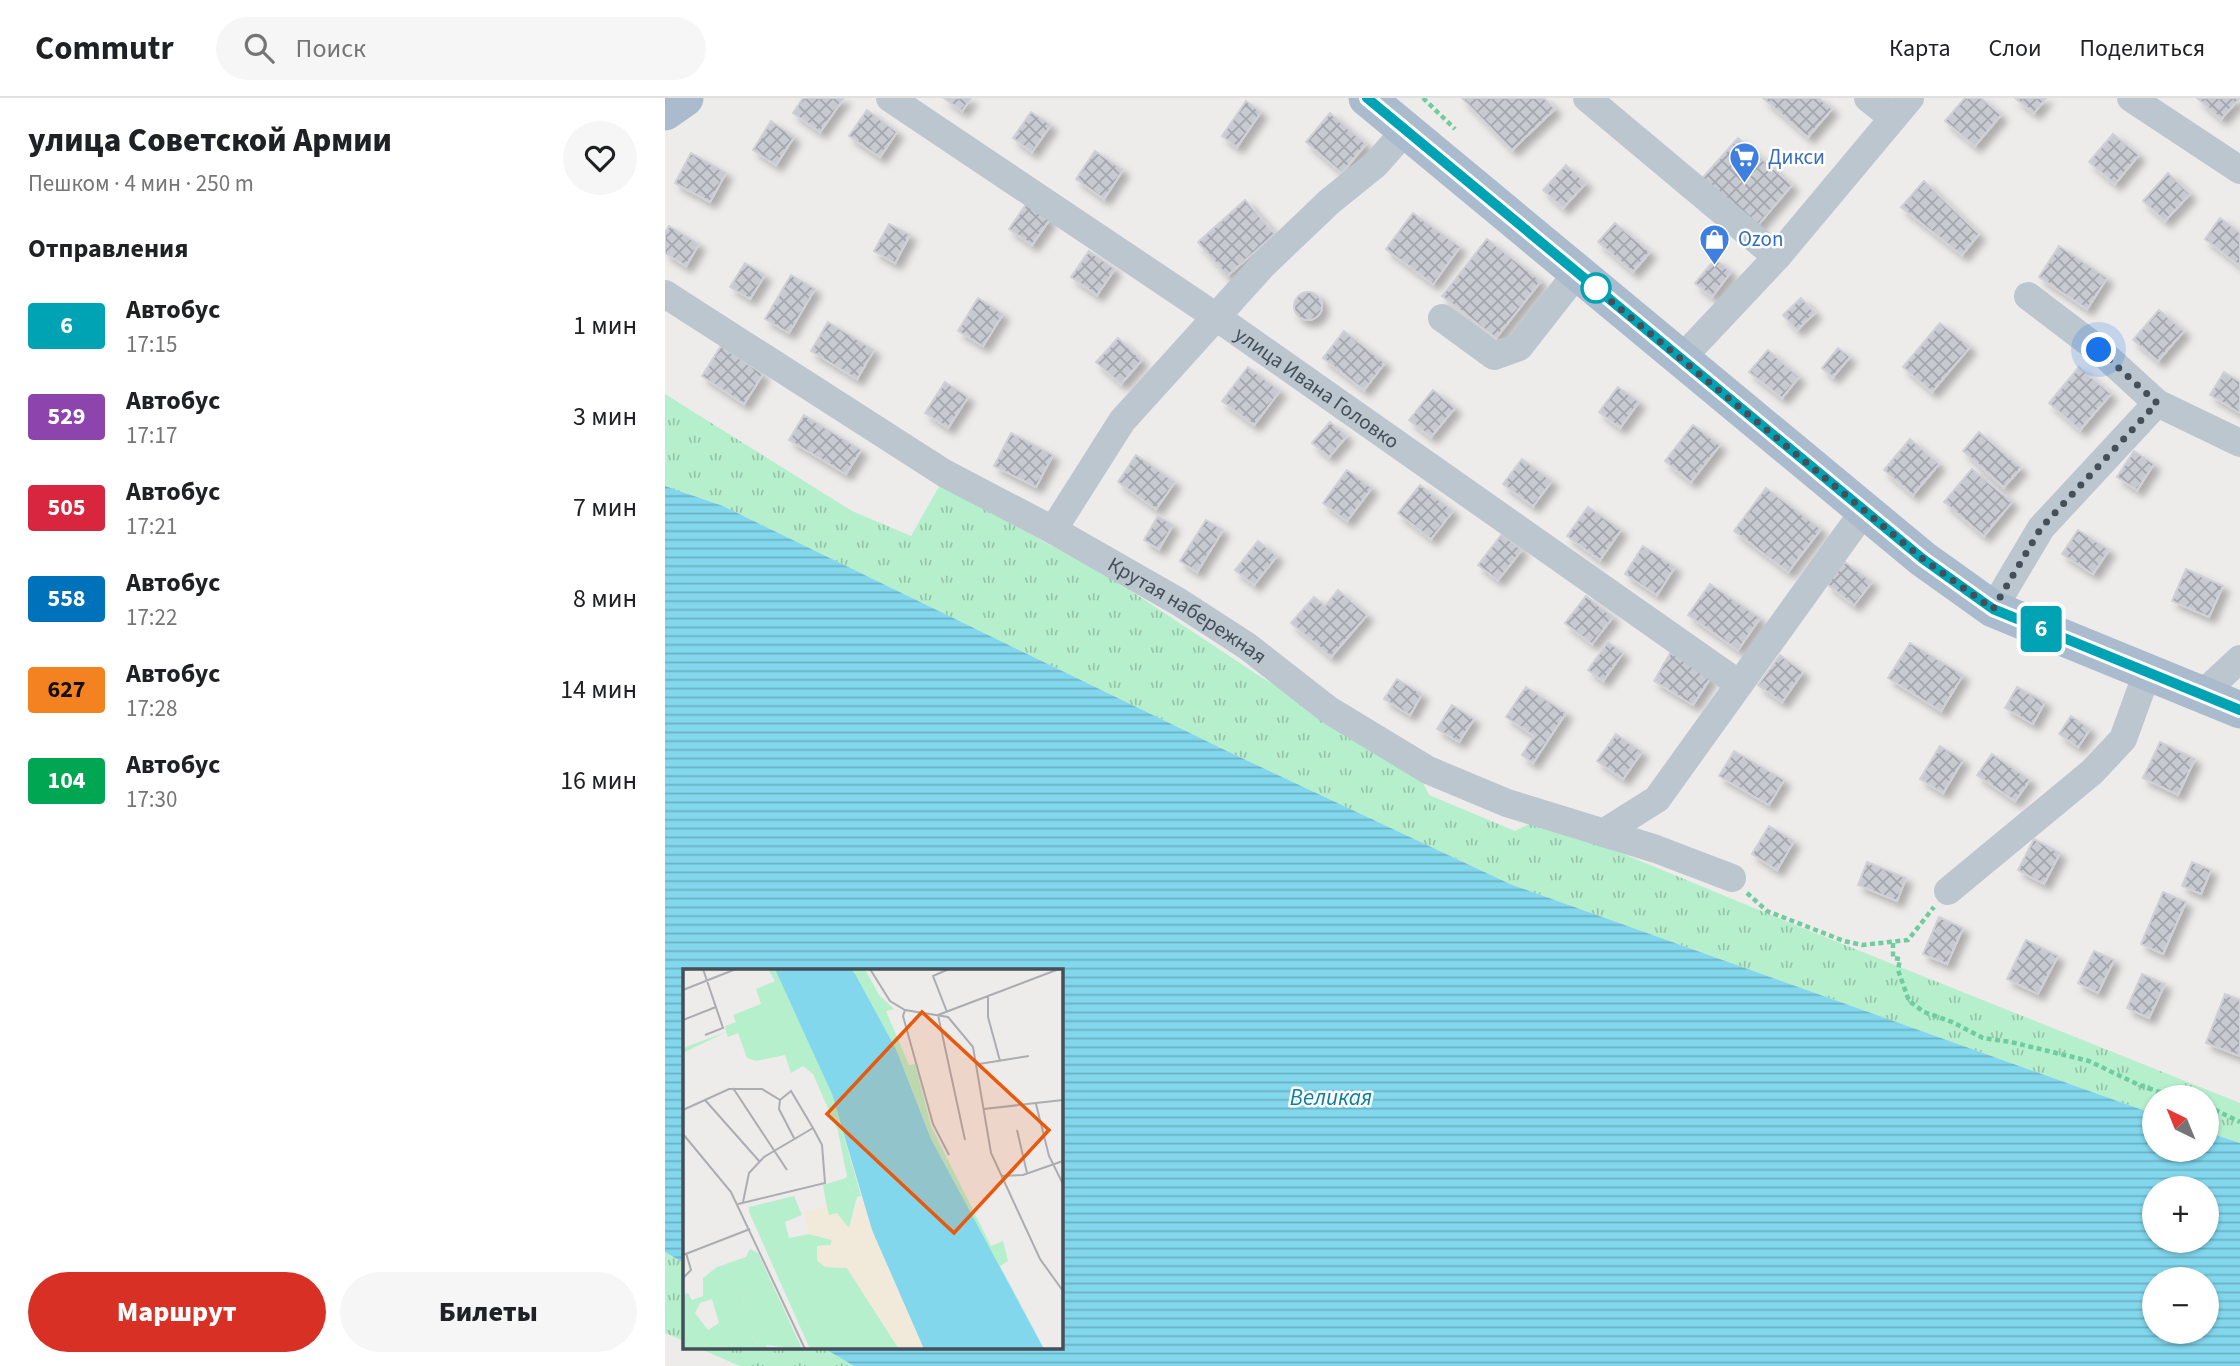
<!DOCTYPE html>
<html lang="ru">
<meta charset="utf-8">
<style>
:root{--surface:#fff;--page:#f6f6f6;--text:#202124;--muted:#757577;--line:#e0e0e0;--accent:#d93025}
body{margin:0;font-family:"Source Sans 3",sans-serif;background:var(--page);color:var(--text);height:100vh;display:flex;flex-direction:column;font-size:26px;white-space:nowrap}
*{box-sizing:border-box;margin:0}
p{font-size:23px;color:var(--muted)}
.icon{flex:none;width:38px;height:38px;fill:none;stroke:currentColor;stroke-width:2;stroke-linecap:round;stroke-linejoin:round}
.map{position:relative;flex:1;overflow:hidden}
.sheet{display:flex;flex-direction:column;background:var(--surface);width:665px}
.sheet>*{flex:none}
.badge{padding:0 14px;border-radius:5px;font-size:24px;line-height:46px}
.needle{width:46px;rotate:317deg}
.tools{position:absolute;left:1477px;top:987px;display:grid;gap:14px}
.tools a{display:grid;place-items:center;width:77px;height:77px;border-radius:50%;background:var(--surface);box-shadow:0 2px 5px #0004;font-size:35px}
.you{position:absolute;width:35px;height:35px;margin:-18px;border:5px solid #fff;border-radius:50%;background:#1a73e8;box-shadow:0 0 0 10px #1a73e833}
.map>.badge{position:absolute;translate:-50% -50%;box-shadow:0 0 0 4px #fff}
h2{padding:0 28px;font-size:26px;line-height:63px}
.round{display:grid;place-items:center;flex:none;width:74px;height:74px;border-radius:37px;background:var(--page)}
.headline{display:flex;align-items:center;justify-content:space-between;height:119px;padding:0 28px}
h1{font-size:33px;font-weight:800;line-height:52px}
.cta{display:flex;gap:14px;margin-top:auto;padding:14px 28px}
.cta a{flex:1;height:80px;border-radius:42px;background:var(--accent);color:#fff;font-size:28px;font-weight:800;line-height:80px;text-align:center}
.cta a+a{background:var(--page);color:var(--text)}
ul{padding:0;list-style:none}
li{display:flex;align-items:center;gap:21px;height:91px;padding:0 28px}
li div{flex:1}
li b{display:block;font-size:26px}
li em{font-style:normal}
li .badge{min-width:77px;font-weight:700;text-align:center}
header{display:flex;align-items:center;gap:42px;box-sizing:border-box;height:98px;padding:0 35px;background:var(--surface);border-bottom:2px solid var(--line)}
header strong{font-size:33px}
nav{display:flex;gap:38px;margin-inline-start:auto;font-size:24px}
.search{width:490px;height:63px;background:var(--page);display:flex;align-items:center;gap:18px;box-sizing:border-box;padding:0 24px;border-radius:38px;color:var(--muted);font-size:26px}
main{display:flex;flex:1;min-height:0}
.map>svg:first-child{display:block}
.grass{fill:url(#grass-tufts)}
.water{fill:url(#water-rules);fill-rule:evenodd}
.building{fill:url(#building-cross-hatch);stroke:#cfd1d7;stroke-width:2;filter:url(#shadow)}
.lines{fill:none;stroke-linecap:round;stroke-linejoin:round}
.path{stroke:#6ecd9e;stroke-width:4.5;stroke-dasharray:5 3.5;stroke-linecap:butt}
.minor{stroke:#bbc6cf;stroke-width:28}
.major{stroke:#a9bbcc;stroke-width:37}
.line-casing{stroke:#fff;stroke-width:16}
.line{stroke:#00a3b4;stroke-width:10}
.walk{stroke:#434f59;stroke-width:7;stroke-dasharray:0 12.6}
.stop-dot{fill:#fff;stroke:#00a3b4;stroke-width:3.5}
.labels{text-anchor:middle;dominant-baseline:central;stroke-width:5;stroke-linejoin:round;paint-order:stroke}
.shop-label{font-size:21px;fill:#366cbe;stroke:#fff;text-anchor:start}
.street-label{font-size:21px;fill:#434f59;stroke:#fff}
.water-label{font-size:23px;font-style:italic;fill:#0880a0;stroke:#fff}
.inset-road{fill:none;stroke:#aaadb1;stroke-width:2}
.view{fill:#e8590c;fill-opacity:0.15;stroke:#e8590c;stroke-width:3.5}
.inset-edge{fill:none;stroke:#434f59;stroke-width:3.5}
</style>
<header>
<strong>Commutr</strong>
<div class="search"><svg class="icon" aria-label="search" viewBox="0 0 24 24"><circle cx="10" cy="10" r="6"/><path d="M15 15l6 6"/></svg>Поиск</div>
<nav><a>Карта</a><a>Слои</a><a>Поделиться</a></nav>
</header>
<main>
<section class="sheet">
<div class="headline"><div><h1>улица Советской Армии</h1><p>Пешком · 4 мин · 250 m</p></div><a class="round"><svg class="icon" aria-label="heart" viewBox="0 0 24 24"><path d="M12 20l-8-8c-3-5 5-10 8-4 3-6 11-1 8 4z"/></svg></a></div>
<h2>Отправления</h2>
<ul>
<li><span class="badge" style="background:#00a3b4;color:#fff">6</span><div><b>Автобус</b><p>17:15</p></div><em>1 мин</em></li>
<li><span class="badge" style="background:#8e44ad;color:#fff">529</span><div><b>Автобус</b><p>17:17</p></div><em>3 мин</em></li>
<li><span class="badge" style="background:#d7263d;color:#fff">505</span><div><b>Автобус</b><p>17:21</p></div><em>7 мин</em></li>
<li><span class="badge" style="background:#0072bc;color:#fff">558</span><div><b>Автобус</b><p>17:22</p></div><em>8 мин</em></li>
<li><span class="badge" style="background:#f58220;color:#111">627</span><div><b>Автобус</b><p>17:28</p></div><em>14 мин</em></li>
<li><span class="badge" style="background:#00a651;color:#fff">104</span><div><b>Автобус</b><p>17:30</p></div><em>16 мин</em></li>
</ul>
<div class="cta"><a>Маршрут</a><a>Билеты</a></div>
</section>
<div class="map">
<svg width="1575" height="1268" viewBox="0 0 1575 1268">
<defs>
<pattern id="grass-tufts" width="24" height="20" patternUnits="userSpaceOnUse" patternTransform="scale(1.75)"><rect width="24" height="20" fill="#b6efcc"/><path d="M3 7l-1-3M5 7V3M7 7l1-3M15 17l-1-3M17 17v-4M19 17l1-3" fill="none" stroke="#96c4a9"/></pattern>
<pattern id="water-rules" width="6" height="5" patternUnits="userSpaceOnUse" patternTransform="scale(1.75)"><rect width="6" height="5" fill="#82d7ed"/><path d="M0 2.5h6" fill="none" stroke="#6cb1c3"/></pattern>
<pattern id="building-cross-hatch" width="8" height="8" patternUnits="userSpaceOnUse" patternTransform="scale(1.75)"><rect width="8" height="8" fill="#c8cad1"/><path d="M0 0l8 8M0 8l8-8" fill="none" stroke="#a4a6ad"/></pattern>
<filter id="shadow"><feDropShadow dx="6" dy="6" stdDeviation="3.5" flood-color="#0004"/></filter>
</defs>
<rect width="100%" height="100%" fill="#eeebeb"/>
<!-- grass -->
<path class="grass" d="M0 296 187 413 246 438 275 387 451 483 593 577 753 674 764 697 850 733 874 721 1125 825 1575 1005V1045L1542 1034V999H1489V1016L845 786 562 653 58 408 0 388Z
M0 1154 19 1165V1243L0 1235Z
M31 1249H157L189 1268H75Z"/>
<!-- water -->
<path class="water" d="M0 388 58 408 562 653 845 786 1489 1016V1052H1542V1034L1575 1045V1268H189L157 1249H396V872H19V1165L0 1154ZM1489 1090H1542V1143H1489ZM1489 1181H1542V1234H1489Z"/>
<!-- building -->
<path class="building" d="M138 0H179L155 34 128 15Z
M279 0H306L297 13Z
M797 0H879L890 11 847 52Z
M1098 0H1154L1167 11 1143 39Z
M1300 0H1316L1336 17 1310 48 1280 23Z
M1350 0H1381L1369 15Z
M1532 0H1575L1556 21Z
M581 3 596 14 572 49 557 38Z
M202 12 232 34 215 59 184 38Z
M366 14 386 27 367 54 348 40Z
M665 15 701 46 677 75 641 44Z
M106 23 129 39 111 67 88 52Z
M1448 36 1474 57 1450 86 1424 64Z
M1073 40 1127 87 1088 133 1033 85Z
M430 53 458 72 439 101 411 81Z
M26 55 61 75 45 104 10 85Z
M901 67 921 85 898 110 878 92Z
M1503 75 1525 96 1500 123 1478 103Z
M1259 83 1314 136 1297 157 1236 109Z
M580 102 610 136 562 178 533 144Z
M362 105 385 121 367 147 344 131Z
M748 115 795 149 768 186 721 151Z
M1555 120 1575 135V168L1540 141Z
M950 125 985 154 968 174 933 144Z
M224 126 245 137 230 165 209 153Z
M4 128 34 146 21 168 0 155V135Z
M822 141 876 183 831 240 777 198Z
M1394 148 1442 180 1422 211 1374 179Z
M424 153 450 171 432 197 406 179Z
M1050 161 1066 174 1047 199 1030 185Z
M80 165 100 177 85 201 65 189Z
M126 177 150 191 124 235 100 221Z
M629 208a14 14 0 1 1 28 0a14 14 0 1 1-28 0Z
M313 200 338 216 318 248 293 233Z
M1136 200 1150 215 1132 232 1118 217Z
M1494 212 1519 233 1493 263 1468 242Z
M163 224 209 252 192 281 146 253Z
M1275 225 1305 249 1267 294 1238 269Z
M679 233 720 265 699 292 658 260Z
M453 240 477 262 456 286 431 264Z
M56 248 98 276 79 306 37 278Z
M1173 250 1185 259 1168 279 1157 270Z
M1103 252 1134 279 1117 300 1084 274Z
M583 269 615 293 589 327 557 303Z
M1414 269 1446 296 1415 332 1384 305Z
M1559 274 1575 284V315L1545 297Z
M280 284 303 299 283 330 260 315Z
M953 289 974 304 955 330 934 314Z
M768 292 790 310 766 339 744 322Z
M139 317 196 352 181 376 124 342Z
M665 324 682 338 664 359 647 345Z
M1028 327 1055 347 1026 384 1000 363Z
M1314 334 1356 370 1339 389 1298 353Z
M346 335 388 357 371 389 329 368Z
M1245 341 1274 366 1248 397 1219 372Z
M1469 353 1489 366 1472 392 1452 379Z
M471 357 510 384 491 411 453 384Z
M857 361 887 383 868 408 838 386Z
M1307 371 1347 404 1319 438 1279 404Z
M682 372 707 390 682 423 658 405Z
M755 387 788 413 766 441 733 415Z
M1101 390 1156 431 1123 474 1069 433Z
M923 409 956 432 935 462 902 438Z
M493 418 508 427 494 451 479 442Z
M541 422 558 432 532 474 515 463Z
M1413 432 1444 452 1428 476 1397 456Z
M837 436 857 452 833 482 813 467Z
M593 443 612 458 589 487 570 472Z
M978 448 1010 469 992 497 960 476Z
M1180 464 1207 484 1189 507 1162 486Z
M1521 471 1558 488 1544 519 1507 503Z
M1045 486 1095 520 1073 552 1023 517Z
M673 492 702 517 666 559 626 525 649 499 660 508Z
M921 498 948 519 927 546 900 525Z
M943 544 958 555 938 583 923 572Z
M1245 545 1298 577 1276 613 1223 580Z
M1006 554 1046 579 1028 607 989 583Z
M1115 557 1138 574 1117 604 1093 587Z
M732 581 757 596 745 617 719 601Z
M861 589 901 615 868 665 857 657 869 638 841 619Z
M1352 589 1380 604 1368 626 1340 610Z
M787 607 809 621 794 644 772 631Z
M1406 618 1425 631 1413 649 1394 636Z
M951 636 977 654 958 681 932 663Z
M1495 644 1530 661 1513 697 1478 680Z
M1275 648 1298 662 1278 695 1255 681Z
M1069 653 1119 682 1104 707 1054 678Z
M1327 656 1365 682 1350 703 1312 677Z
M1104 728 1129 743 1112 772 1087 756Z
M1369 741 1395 755 1379 786 1353 772Z
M1202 764 1241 780 1232 803 1193 787Z
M1527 764 1546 772 1536 796 1517 788Z
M1498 794 1521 804 1498 856 1476 846Z
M1274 819 1298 830 1282 866 1258 856Z
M1361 842 1393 858 1373 896 1342 881Z
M1429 853 1449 862 1433 895 1413 885Z
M1477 876 1500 886 1484 920 1462 910Z
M1560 896 1575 902V958L1541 945Z"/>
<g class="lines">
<!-- path -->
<path class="path" d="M758 0 790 31
M1082 795 1102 813 1179 843 1197 847 1243 842 1269 809
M1228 845V860L1235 861 1233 872 1244 903 1259 914 1287 924 1318 940 1346 944 1424 963 1474 987 1509 999
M1542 1008 1575 1024"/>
<!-- minor -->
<g class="minor">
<path id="s1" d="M225 0 550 218 1074 586"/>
<path d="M922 0 1112 159"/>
<path d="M1203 0 1228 20"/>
<path d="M1466 0 1575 72"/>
<path id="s2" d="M0 196 279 375 388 432 514 504 582 548 664 612 763 672 842 705 991 751 1067 780"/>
<path d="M1363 198 1434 252 1492 305 1575 345"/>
<path d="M777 220 829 258 854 249 912 175"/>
<path d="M1016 261 1112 159 1245 0"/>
<path d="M388 432 457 323 598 167 664 104 711 66 741 32"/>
<path d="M1328 511 1376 430 1492 305"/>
<path d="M1536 597 1575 561"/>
<path d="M938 735 992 701 1199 413"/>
<path d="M1283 793 1427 674 1458 641 1482 575"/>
</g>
<!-- major -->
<path class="major" d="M702 0 1258 461 1328 511 1575 612
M0 14 20 0"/>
</g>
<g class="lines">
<defs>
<path id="line" d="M702 0 1258 461 1328 511 1575 612"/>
</defs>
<!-- line casing -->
<use href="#line" class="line-casing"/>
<!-- line -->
<use href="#line" class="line"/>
<!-- walk -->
<path class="walk" d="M931 190 929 189 1258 461 1328 511 1376 430 1492 305 1434 252"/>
</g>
<!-- icons -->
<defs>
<symbol id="supermarket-pin" viewBox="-11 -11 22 30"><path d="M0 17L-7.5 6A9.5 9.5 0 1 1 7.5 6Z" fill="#3f7fe0" stroke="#fff"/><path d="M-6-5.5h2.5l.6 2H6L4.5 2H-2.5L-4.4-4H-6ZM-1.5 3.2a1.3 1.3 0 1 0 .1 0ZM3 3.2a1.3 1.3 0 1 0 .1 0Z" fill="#fff"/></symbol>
<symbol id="shop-pin" viewBox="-11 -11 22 30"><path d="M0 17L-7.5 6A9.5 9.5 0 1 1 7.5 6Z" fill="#3f7fe0" stroke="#fff"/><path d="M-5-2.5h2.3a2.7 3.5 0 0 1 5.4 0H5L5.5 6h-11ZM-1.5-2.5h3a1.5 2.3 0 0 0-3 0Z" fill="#fff"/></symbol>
</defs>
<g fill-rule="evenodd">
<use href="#supermarket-pin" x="1062" y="42" width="35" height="47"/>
<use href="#shop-pin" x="1032" y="124" width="35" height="47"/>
</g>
<!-- markers -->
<circle class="stop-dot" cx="931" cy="190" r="14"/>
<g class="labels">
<!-- shop labels -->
<g class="shop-label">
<text x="1103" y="59">Дикси</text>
<text x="1073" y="141">Ozon</text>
</g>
<!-- street labels -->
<g class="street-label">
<text stroke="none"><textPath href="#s1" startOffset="516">улица Ивана Головко</textPath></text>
<text stroke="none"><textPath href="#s2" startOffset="611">Крутая набережная</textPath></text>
</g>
<!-- water labels -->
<g class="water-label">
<text x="666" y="999">Великая</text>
</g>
</g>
<!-- overview -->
<g transform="translate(18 871)">
<rect width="380" height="380" fill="#eeebeb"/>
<path d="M85 0H92L98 10 149 125 178 227 174 228 160 210 164 208 155 162 130 105 120 97 108 104 102 86 73 92 64 89 55 64 45 68 43 63 0 84V79L43 63 42 57 53 53 50 46 78 35 73 20 92 12ZM168 0H182L196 26 211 40 203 42 226 96 232 95 248 157 308 277 320 272 325 292 317 297 362 380 281 234 248 170 213 80ZM59 325 60 332 85 380H79L69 367 56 332Z" fill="#b6efcc"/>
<path d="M160 210 174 228 166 259 145 246 140 216ZM111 227 119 246 102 253 106 269 126 265 149 271 148 276 134 277V291L142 298 164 299 216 380H127L66 243V238ZM67 280 75 284 119 380 81 376 57 325 69 367 79 380H0V326L5 324 9 331 20 327V309L34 298 63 288ZM29 330 36 354 25 361 12 344 17 334Z" fill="#b6efcc" fill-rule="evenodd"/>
<path d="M178 227 189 261 241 380H216L164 299 142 298 134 291V277L148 276 149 271 126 265 121 243 142 237V229L146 246 154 244 166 259Z" fill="#f1eada"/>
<path d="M92 0H168L172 5 213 80 248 170 361 380H241L189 261 149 125Z" fill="#82d7ed"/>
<path class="inset-road" d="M20 0 40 59 22 66M187 0 207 32 222 41 265 48 290 78 308 184 357 290 380 322M0 21 53 0M305 27V48L317 92M222 41 220 47 250 155 266 186M264 43 250 7 266 0M0 51 33 38M296 95 346 87M50 119 104 201M22 131 77 193M353 135 366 187 380 215M301 140 380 131M0 141 46 120H79L97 131 96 140 111 169M334 161 344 204M0 165 48 223 122 380M282 171 255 46 376 0M318 207 340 206 380 192M60 233 66 204 81 188 130 159M55 235 142 214 139 176 130 159 108 122 97 131M0 286 67 260M0 309 8 301 3 284"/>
<path class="view" d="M239 43 366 161 271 264 144 145Z"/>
<rect width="380" height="380" class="inset-edge"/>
</g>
</svg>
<div class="tools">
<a><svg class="needle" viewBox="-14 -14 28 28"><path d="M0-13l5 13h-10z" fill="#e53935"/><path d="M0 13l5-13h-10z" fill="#757577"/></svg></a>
<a>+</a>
<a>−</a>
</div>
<div class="you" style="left:1434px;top:252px"></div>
<b class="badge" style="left:1376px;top:531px;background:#00a3b4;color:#fff">6</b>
</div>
</main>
